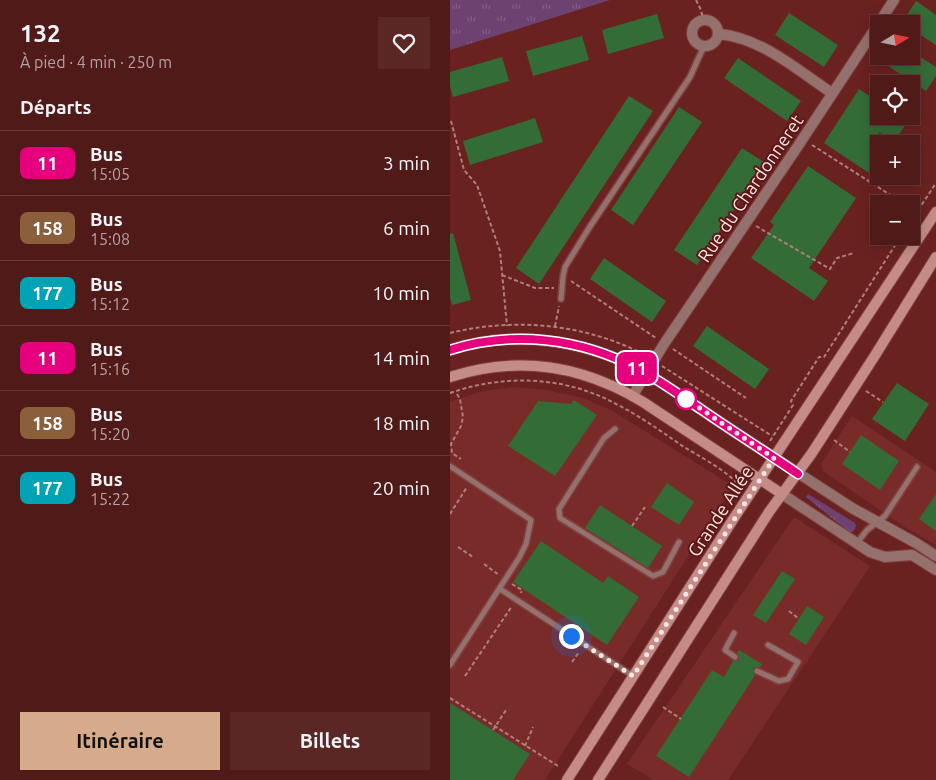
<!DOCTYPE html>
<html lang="fr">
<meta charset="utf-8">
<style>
:root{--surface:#501a18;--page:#5a2725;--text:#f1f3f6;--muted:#b4a1a2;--line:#673837;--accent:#d6ab8b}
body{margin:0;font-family:Ubuntu,sans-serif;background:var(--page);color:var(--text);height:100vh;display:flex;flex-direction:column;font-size:19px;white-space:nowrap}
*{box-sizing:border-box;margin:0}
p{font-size:16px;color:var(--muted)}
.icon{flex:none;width:28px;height:28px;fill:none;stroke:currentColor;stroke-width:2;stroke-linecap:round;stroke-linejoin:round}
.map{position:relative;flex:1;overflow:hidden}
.side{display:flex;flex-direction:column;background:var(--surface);width:450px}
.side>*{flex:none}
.badge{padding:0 10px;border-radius:8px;font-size:18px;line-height:32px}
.needle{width:32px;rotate:80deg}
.controls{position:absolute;left:420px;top:15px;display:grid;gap:10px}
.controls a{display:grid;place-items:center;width:50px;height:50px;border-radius:0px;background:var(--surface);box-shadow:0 2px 12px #0003,0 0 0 1px var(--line);font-size:25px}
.you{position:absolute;width:25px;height:25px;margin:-12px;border:4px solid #fff;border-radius:50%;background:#1a73e8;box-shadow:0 0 0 8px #1a73e833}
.map>.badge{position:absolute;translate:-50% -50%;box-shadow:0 0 0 2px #fff}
h2{padding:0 20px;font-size:19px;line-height:45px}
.round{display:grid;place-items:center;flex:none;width:52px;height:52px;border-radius:0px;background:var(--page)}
.summary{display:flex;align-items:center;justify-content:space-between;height:85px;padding:0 20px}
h1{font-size:24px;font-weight:700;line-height:38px}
.primary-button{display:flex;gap:10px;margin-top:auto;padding:10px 20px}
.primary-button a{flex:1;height:58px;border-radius:0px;background:var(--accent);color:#111;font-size:20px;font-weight:700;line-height:58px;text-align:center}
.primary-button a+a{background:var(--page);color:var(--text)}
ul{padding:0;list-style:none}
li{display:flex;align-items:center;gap:15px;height:65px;padding:0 20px;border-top:1px solid var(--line)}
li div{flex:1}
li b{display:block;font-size:19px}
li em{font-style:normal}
li .badge{min-width:55px;font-weight:700;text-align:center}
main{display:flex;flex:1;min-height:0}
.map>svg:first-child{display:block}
.built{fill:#792b2a}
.grass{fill:url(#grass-tufts)}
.building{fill:#346c37}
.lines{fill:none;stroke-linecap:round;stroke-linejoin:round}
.lane-casing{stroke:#81413f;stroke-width:8}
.street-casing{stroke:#81413f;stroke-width:12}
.secondary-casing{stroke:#81413f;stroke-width:12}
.path{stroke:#ae7f7d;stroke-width:2;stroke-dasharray:4 2.5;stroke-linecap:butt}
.lane{stroke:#95716d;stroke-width:5}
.street{stroke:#95716d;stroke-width:10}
.secondary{stroke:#c58c87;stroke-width:10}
.line-casing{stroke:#fff;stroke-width:11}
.line{stroke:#e6007e;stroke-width:8}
.walk{stroke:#f9e6e4;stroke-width:5;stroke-dasharray:0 9}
.stop-dot{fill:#fff;stroke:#e6007e;stroke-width:2.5}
.labels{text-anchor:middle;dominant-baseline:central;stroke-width:4;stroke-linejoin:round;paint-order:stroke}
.street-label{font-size:18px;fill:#f9e6e4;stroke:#5e1616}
</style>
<main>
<section class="side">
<div class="summary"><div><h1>132</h1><p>À pied · 4 min · 250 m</p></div><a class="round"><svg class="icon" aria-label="heart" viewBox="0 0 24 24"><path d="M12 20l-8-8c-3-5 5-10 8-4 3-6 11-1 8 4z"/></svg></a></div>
<h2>Départs</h2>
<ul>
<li><span class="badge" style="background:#e6007e;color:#fff">11</span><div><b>Bus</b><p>15:05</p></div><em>3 min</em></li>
<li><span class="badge" style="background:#8b5e3c;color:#fff">158</span><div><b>Bus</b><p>15:08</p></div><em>6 min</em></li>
<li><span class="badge" style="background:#00a3b4;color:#fff">177</span><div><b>Bus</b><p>15:12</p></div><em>10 min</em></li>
<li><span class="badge" style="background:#e6007e;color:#fff">11</span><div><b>Bus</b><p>15:16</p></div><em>14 min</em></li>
<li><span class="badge" style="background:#8b5e3c;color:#fff">158</span><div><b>Bus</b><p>15:20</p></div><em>18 min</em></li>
<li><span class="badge" style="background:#00a3b4;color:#fff">177</span><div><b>Bus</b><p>15:22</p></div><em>20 min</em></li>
</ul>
<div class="primary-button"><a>Itinéraire</a><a>Billets</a></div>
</section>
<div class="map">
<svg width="486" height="780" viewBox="0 0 486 780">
<defs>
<pattern id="grass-tufts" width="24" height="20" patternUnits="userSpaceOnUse" patternTransform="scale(1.25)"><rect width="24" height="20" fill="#6d4270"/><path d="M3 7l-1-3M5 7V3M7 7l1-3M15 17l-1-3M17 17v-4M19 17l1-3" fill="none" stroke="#835d84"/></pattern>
</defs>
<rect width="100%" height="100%" fill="#6a2220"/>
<!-- built -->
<path class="built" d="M64 387 96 390 133 398 161 410 283 486 95 780H0V402L33 391Z
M402 416 486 472V545L453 526 373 471 371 464Z
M344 517 420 566 278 780H204L177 764Z"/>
<!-- grass -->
<path class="grass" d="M0 0H160L0 50Z
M358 494 405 523 406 526 403 532H399L356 497Z"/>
<!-- building -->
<path class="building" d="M466 1 486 15V45L461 29V24H451Z
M339 13 388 45 374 67 325 35Z
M207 14 214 38 158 54 152 30Z
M132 36 139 60 83 76 76 51Z
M461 51 486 67V76L476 91 423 56H461Z
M52 57 59 81 3 97 0 86V72Z
M288 58 351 101 337 121 274 78Z
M409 89 429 102V116H451L458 121 444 142 429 132V165L422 175 374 143Z
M179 96 203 111 89 284 66 268Z
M229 107 252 122 183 225 161 210Z
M85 118 93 142 20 165 13 141Z
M292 148 315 163 247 265 224 250Z
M358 166 406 198 359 268 378 281 364 301 301 258 324 225 320 222Z
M3 233 21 300 2 305 0 297V234Z
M154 258 216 301 202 322 140 279Z
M257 326 319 369 305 389 243 346Z
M447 383 479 404 455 441 422 419Z
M124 400 147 415 105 476 58 446 88 401 121 404Z
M411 435 449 461 430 490 392 464Z
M217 483 244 502 229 525 201 507Z
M486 494V531L469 519Z
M150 505 212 546 198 568 135 528Z
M91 541 153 583 158 576 189 597 157 645 63 582Z
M332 571 345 579 316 623 303 615Z
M357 606 374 617 356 645 339 634Z
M289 650 312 664 310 667H306L303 669V672L305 675 302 680 239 777 206 756 262 670 274 677 283 661H286L289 659 287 653Z
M0 703 80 754 63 780H0Z"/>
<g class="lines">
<defs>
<path id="lane" d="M111 299 113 276 115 267 139 228 240 77 254 46
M165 429 154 438 109 509 110 518 203 576 213 572 229 542
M0 466 81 520 76 544 69 558 0 665
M407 543 417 530 435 516 467 467
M50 589 183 676
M284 633 275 650 285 657
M307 671 329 681 338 679 348 662 318 645"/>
<path id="street" d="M242 33a13 13 0 1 1 26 0a13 13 0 1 1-26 0Z
M269 34C312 38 347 70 382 93
M183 395 214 344 348 146 444 0
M348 473 402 508 466 543 486 556
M332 494 420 552 435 557 462 555 486 570"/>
<path id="secondary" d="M0 350C61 330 129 339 185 367 209 379 230 396 252 410 284 432 316 452 348 473
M0 377C68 355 132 365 193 402L332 494
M117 780 284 518 486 212
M148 780 319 512 362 453 424 357 486 257"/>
</defs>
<!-- lane casing -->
<use href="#lane" class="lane-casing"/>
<!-- street casing -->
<use href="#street" class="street-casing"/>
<!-- secondary casing -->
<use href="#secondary" class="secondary-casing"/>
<!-- path -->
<path class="path" d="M246 0 250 8 254 20
M1 121 14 170 27 185 50 251 57 326
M362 145 442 196
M461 221 486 183
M306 226 380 269 387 258 404 253
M52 275 85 288H104
M121 281 206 338
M105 326 109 306
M0 333C65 317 136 324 195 355
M223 349 296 398
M212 366 322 436
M416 391 433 402
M0 393C54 374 115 376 166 404 190 416 212 432 234 447 247 455 279 472 287 484H291L294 480
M7 394 10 399 13 417 11 426 1 444 2 453 11 459
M384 440 400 452
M320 441 343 405 341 401 369 357H374L451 236
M0 514 17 487
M182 526 195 507
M8 547 23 557
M34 564 49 575
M62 584 72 590 71 593
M339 611 349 619
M122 662 129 652
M15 676 62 606
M0 698 108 766
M213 707 231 719
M43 730 56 710
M75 746 83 727"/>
<!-- lane -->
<use href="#lane" class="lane"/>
<!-- street -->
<use href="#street" class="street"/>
<!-- secondary -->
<use href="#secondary" class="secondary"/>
</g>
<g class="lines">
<defs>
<path id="line" d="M0 350C62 330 131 338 188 369 211 381 231 396 252 410 284 432 316 452 348 474"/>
</defs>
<!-- line casing -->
<use href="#line" class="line-casing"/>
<!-- line -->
<use href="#line" class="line"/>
<!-- walk -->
<path class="walk" d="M121 636 183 676 324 458 236 399"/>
</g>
<!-- markers -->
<circle class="stop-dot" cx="236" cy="399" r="10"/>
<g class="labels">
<!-- street labels -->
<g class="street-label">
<text transform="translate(300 188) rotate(-56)">Rue du Chardonneret</text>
<text transform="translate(270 511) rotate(-57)">Grande Allée</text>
</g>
</g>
</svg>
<div class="controls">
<a><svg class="needle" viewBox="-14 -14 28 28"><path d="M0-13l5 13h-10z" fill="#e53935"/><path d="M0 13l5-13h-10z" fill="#b4a1a2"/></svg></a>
<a><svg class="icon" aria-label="locate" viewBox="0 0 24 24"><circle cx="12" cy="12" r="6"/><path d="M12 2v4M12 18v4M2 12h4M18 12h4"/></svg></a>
<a>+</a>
<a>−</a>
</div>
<div class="you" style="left:121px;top:636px"></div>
<b class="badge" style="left:187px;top:368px;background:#e6007e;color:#fff">11</b>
</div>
</main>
